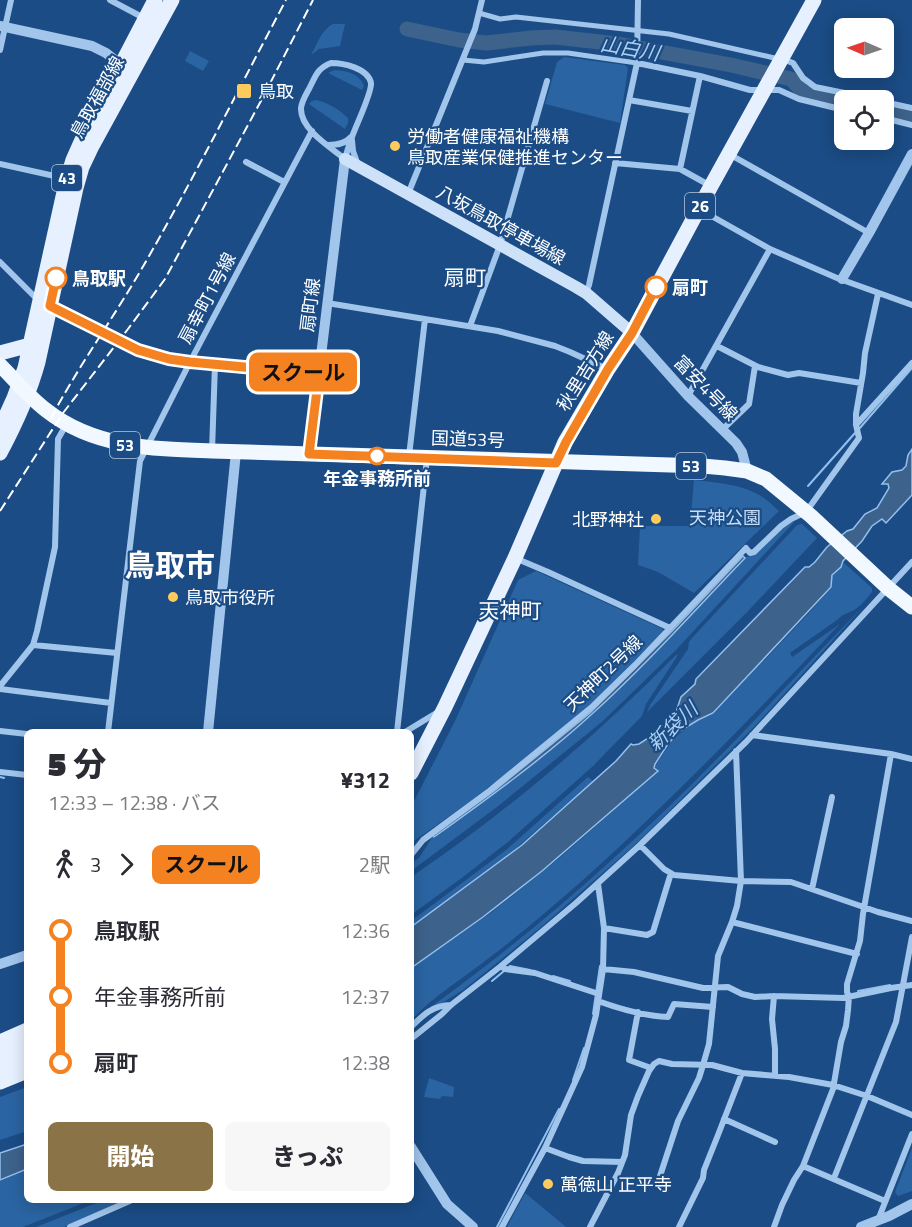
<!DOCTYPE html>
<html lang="ja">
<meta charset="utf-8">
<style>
:root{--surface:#fff;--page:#f7f7f7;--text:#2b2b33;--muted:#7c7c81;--accent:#8a7346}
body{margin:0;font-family:"Titillium Web","Noto Sans JP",sans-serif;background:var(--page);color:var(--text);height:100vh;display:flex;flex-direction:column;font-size:22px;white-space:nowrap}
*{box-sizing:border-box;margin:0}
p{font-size:20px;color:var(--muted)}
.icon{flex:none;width:33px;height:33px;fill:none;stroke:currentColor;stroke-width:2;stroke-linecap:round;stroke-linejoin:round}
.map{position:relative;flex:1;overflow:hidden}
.panel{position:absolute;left:24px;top:729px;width:390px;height:474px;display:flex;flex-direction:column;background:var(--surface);border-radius:9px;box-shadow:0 3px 15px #0003}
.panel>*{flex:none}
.badge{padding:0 12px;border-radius:9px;font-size:21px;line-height:39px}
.needle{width:39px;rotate:272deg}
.buttons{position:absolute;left:834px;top:18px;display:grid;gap:12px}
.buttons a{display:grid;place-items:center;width:60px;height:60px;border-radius:9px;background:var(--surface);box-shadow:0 3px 15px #0003;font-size:30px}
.map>.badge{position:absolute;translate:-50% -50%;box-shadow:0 0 0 3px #fff}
.legs{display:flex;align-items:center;gap:9px;height:66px;padding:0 24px;font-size:20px}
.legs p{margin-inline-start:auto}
.overview{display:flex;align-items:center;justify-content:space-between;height:102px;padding:0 24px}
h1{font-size:33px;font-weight:800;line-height:45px}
.action{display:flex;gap:12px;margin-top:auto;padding:12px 24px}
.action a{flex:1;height:69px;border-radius:9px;background:var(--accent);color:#fff;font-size:24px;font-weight:800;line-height:69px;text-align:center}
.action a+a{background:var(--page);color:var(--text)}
ul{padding:0 24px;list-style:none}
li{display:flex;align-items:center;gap:21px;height:66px;font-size:22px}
li i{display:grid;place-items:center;width:9px;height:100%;margin:0 8px;background:currentColor}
li i::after{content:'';width:15px;height:15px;margin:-8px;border:4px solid;border-radius:50%;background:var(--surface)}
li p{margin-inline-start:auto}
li:first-child i{background:linear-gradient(#0000 50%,currentColor 0)}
li:last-child i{background:linear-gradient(currentColor 50%,#0000 0)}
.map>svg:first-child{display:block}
.green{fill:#2a64a2}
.water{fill:#3d628b;stroke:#94c0ee;stroke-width:1.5}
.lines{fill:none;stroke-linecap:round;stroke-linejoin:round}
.stream{stroke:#94c0ee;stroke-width:2}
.river{stroke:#3d628b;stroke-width:15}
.pedestrian{stroke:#a1c5eb;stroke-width:5}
.minor{stroke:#a1c5eb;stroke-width:6}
.tertiary{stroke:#a1c5eb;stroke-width:10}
.secondary{stroke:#cde1f8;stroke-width:12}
.primary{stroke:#e6f0ff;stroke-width:15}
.trunk{stroke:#f2f8ff;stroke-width:15}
.rail{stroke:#fff;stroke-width:2;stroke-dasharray:10 4.5;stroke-linecap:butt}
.line-1-casing{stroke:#fff;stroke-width:14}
.line-1{stroke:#f58220;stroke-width:9}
.poi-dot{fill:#fdca5d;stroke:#1b4c85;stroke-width:2}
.stop-1-dot{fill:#fff;stroke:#f58220;stroke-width:3}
.labels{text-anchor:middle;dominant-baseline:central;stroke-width:4.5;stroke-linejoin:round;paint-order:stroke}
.shield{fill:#1b4c85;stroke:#bbc9da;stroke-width:1.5}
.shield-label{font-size:16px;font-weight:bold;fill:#fff}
.poi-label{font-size:18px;fill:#fff;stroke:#1b4c85;text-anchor:start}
.street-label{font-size:18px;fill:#fff;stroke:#1b4c85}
.stop-label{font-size:18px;font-weight:bold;fill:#fff;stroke:#1b4c85;text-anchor:start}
.park-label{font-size:18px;fill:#c6def8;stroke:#1b4c85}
.water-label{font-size:20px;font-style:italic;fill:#adcff3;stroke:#1b4c85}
.quarter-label{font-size:21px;fill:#fff;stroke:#1b4c85}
.town-label{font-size:30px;font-weight:bold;fill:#fff;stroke:#1b4c85}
</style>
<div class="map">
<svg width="912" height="1227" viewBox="0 0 912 1227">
<rect width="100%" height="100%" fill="#1b4c85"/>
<!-- green -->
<path class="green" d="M333 24H345L340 46 319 49 311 55C317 44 322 29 333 24Z
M190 51 209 61 203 71 185 61Z
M564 57 625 65 628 68 620 123 545 104 557 62Z
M334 70C347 71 359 73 364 86L362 90 328 73Z
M316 100C327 102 340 110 348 118V123L345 129 309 104 312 101Z
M694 480C718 483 744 484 764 498 770 502 774 507 779 511L694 593 658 572 638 565 640 526H690Z
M795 521 676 650 603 721 497 807 411 871V863L419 858 433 836 434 838 499 791 592 715 673 634 746 557 754 555 757 552 789 523Z
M802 524 817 538 748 611 647 712 650 705 688 649 689 642 692 638 797 525Z
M844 563 872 588V592C867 598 861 606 854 610 847 614 844 613 837 620L790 653 792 657 840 624C757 712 673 799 583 880 552 907 521 934 489 958 462 979 434 996 411 1020V968L492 912 558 859 658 772 655 767 657 763 674 738 692 724 714 713 807 615 832 587C832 583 831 577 833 575 836 570 841 570 844 563Z
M536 571 663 629V632C639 656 615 683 589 706 532 755 473 801 411 843V807L455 721 518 580Z
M865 605 754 727 638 842 541 927 503 958 463 990 442 1003 428 1009C531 935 625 852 714 762 765 711 813 656 865 605Z
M676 655H678L646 704 642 716 593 766 509 841 463 877 411 915V877C507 812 595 737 676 655Z
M588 777 593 781 514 850 411 926V921L506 850Z
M429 1078 454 1087 453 1097 442 1096 440 1099 424 1097Z
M27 1087V1131L0 1140V1097Z
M912 1148V1191L898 1196 895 1192Z
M27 1170V1200H91L23 1227H0V1181Z
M525 1193 530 1197 566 1227H507Z
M104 1200H125L64 1227H36Z"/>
<!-- water -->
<path class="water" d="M912 449V495L886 523 882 519 872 526 862 541 843 561 841 567 832 575 831 587 713 713 698 720 680 731 668 744 655 764 654 768 658 771 542 871 483 917 411 968V927L522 845 616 761 631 744 633 745 639 744 650 737 659 727 668 723 671 715 676 712 681 697 695 684 696 679 805 567H809L815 562 827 547 847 531 853 529 865 514 877 508 889 488 888 484H882L892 472 902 470 906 466 908 455Z
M743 556 745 558C695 610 646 665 592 714 544 758 487 799 434 837L433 835 494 791 590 713 676 627Z
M27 1144V1169L0 1180V1153Z"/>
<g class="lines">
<!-- stream -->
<path class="stream" d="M859 429 912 368
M808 486 855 433
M0 777 4 778
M553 976 570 981
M492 981 510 966 530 970
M858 991 890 985
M593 1014 600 966
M573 1080 584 1048
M497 1227 559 1109"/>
<!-- river -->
<path class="river" d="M407 29 459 40 486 43 531 38 555 37 618 44 731 65 791 79 804 93 844 101
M884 110 912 116"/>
<!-- pedestrian -->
<path class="pedestrian" d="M479 13 500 19 516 17 669 34 779 59
M463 60 484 62 543 53H568L637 63"/>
<!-- minor -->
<path class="minor" d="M110 0 144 18
M0 50 11 0
M782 59 793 63 803 78 815 87 879 100
M331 63C343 63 368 68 371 83 372 93 356 125 352 137 349 144 347 152 345 159 330 147 300 129 301 108 302 100 307 93 310 87 316 75 318 68 331 63Z
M637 63 700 76 750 90H779L799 99 844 110
M629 100 692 111
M884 102 912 108
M884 118 912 125
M352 140 353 151 358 165
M328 145C337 145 345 144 351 137
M729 154 869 233
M246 162 284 182
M615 163 680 169 709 185
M0 164 68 179
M680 169 700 76
M408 194 475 29 482 0
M699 209 770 249 837 278 912 305
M0 262 38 300
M586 293 589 285 637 63 638 0
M327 303 498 331 555 346 570 352 607 369
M50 306 138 350 169 359 190 362 319 374
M470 326 500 245 547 81
M717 346 758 367 788 375 799 373 861 383
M688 396 770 249
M856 425 912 363
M722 430 749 404 755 366
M212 451 215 364
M409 456 425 319
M515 558 548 572 670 628
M33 645 117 653
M0 686 33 645 37 631 55 547 58 439 66 425
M0 689 111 703
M0 731 27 734
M108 732 140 461 190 362 312 131
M397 732 427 458
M405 732 438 712
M752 735 891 754 912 759
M0 772 27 775
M640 845 664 869 674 875 741 881 791 882 878 912 912 921
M411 855 423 840 488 792 593 706 635 665 746 548 750 553 754 552 781 526 791 519 806 512 859 438 856 425V414L863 373 865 353 878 294
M812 889 832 797
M732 922 857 954
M604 928 647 935 653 932 671 873
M501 966 505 969 535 973 599 994
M603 969 634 972 703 988 728 987 742 994 755 997 774 996 843 998 891 988 912 985
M774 996 772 1019 775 1049V1075
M598 1001C620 1009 645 1016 668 1017L674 1004 713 1007
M638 1012 629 1060 651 1068
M411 1027C423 1015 433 1005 451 1005
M411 1039 442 1014 451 1005 501 966 576 903 640 845 746 742 912 562
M724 1119 775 1142
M545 1148 569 1157 583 1161 622 1162
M803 1166 885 1201
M660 1176 678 1121 699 1078 703 1065 709 1044 718 956 732 922 737 906 741 881 736 751
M834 1178 896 1022 912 937
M878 1220 912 1134
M70 1227 132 1200
M502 1227 545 1148 582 1067 596 1015 603 969 604 928 598 884
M590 1227 618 1173 625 1155 631 1115 638 1096 649 1071 654 1064 659 1061 672 1064 712 1065 742 1073 789 1077 833 1085 867 1096 912 1115
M679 1227 703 1178 704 1170 718 1135 742 1073
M774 1227 782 1205 794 1180 803 1166 833 1089 841 1042 846 1026 848 1010 849 996 847 992V984L860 941 863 914 891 754"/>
<!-- tertiary -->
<path class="tertiary" d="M0 26 92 46 106 53 125 68
M842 279 869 233 912 154
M632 333 688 396 736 443 742 452 747 471
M309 454 345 159
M208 732 236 452
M0 964 27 955
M411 1147 447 1204 473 1227
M861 1227 889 1216 912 1204"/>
<!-- secondary -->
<path class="secondary" d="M345 159 576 287 586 293 632 333"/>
<!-- primary -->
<path class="primary" d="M0 353 30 345
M0 429 14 398 25 368 66 183 73 160 81 142 155 0
M0 453C16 423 29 395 38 362L76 188 82 167 91 148 172 0
M411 773 445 707 515 558 565 442 608 369 632 333 711 186 814 0
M0 1042 27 1030
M0 1055 27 1044
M0 1068 27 1056
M0 1082 27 1071"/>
<!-- trunk -->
<path class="trunk" d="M0 365C15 380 29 397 46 410 94 448 154 449 212 451L703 466 725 468 747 471 766 479 811 516 888 588 912 607"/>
<!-- rail -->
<path class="rail" d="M51 418C78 367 112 320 141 270 192 182 238 90 286 0
M0 511 63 413 128 329 165 279 262 99 313 0"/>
</g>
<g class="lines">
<defs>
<path id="line-1" d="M56 278 50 306 138 350 169 359 190 362 319 374 309 454 556 463 566 442 608 369 632 333 656 287"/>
</defs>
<!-- line-1 casing -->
<use href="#line-1" class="line-1-casing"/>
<!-- line-1 -->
<use href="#line-1" class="line-1"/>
</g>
<!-- markers -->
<g class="poi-dot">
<rect x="236" y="83" width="16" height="16" rx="3"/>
<circle cx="395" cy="146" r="6"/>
<circle cx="656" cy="519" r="6"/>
<circle cx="173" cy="597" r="6"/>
<circle cx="548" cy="1184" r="6"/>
</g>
<g class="stop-1-dot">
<circle cx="56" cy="278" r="10"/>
<circle cx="656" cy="287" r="10"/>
<circle cx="377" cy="456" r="8"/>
</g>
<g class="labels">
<!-- shield labels -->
<g class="shield">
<rect x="52" y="165" width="30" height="26" rx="4.5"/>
<rect x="685" y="193" width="30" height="26" rx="4.5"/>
<rect x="110" y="432" width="30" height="26" rx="4.5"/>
<rect x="676" y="453" width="30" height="26" rx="4.5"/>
</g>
<g class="shield-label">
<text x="67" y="178">43</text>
<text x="700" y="206">26</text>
<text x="125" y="445">53</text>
<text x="691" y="466">53</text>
</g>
<!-- poi labels -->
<g class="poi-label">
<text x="258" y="91">鳥取</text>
<text x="407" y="136">労働者健康福祉機構<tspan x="407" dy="21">鳥取産業保健推進センター</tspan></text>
<text x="644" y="519" text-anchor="end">北野神社</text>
<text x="185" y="597">鳥取市役所</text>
<text x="560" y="1184">萬徳山 正平寺</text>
</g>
<!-- street labels -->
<g class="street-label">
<text transform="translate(97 97) rotate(-61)">鳥取福部線</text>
<text transform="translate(501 225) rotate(29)">八坂鳥取停車場線</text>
<text transform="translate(207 298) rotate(-62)">扇幸町1号線</text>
<text transform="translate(310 305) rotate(-83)">扇町線</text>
<text transform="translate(585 371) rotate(-58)">秋里吉方線</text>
<text transform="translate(706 388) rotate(46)">富安4号線</text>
<text transform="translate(468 439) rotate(2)">国道53号</text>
<text transform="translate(603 673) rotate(-44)">天神町2号線</text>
</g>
<!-- stop labels -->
<g class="stop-label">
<text x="72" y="278">鳥取駅</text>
<text x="672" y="287">扇町</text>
<text x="377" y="478" text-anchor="middle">年金事務所前</text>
</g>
<!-- park labels -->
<g class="park-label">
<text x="725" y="517">天神公園</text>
</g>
<!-- water labels -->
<g class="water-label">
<text transform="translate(630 48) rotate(10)">山白川</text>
<text transform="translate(672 726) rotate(-43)">新袋川</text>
</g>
<!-- quarter labels -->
<g class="quarter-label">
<text x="465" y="277">扇町</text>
<text x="510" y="610">天神町</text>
</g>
<!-- town labels -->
<g class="town-label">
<text x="170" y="565">鳥取市</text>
</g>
</g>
</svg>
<div class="buttons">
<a><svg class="needle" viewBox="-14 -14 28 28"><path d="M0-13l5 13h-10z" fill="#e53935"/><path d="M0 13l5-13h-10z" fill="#7c7c81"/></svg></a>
<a><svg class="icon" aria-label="locate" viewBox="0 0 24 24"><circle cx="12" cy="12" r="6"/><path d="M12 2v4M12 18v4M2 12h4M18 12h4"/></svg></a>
</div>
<b class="badge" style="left:303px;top:372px;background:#f58220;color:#111">スクール</b>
<section class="panel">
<div class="overview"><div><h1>5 分</h1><p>12:33 – 12:38 · バス</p></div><b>¥312</b></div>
<div class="legs"><svg class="icon" aria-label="walk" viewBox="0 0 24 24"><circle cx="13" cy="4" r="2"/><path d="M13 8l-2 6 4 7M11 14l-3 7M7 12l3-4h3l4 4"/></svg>3<svg class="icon" aria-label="forward" viewBox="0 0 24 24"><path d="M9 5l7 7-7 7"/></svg><b class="badge" style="background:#f58220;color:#111">スクール</b><p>2駅</p></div>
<ul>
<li><i style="color:#f58220"></i><b>鳥取駅</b><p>12:36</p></li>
<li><i style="color:#f58220"></i><span>年金事務所前</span><p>12:37</p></li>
<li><i style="color:#f58220"></i><b>扇町</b><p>12:38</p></li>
</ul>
<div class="action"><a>開始</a><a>きっぷ</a></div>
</section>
</div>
